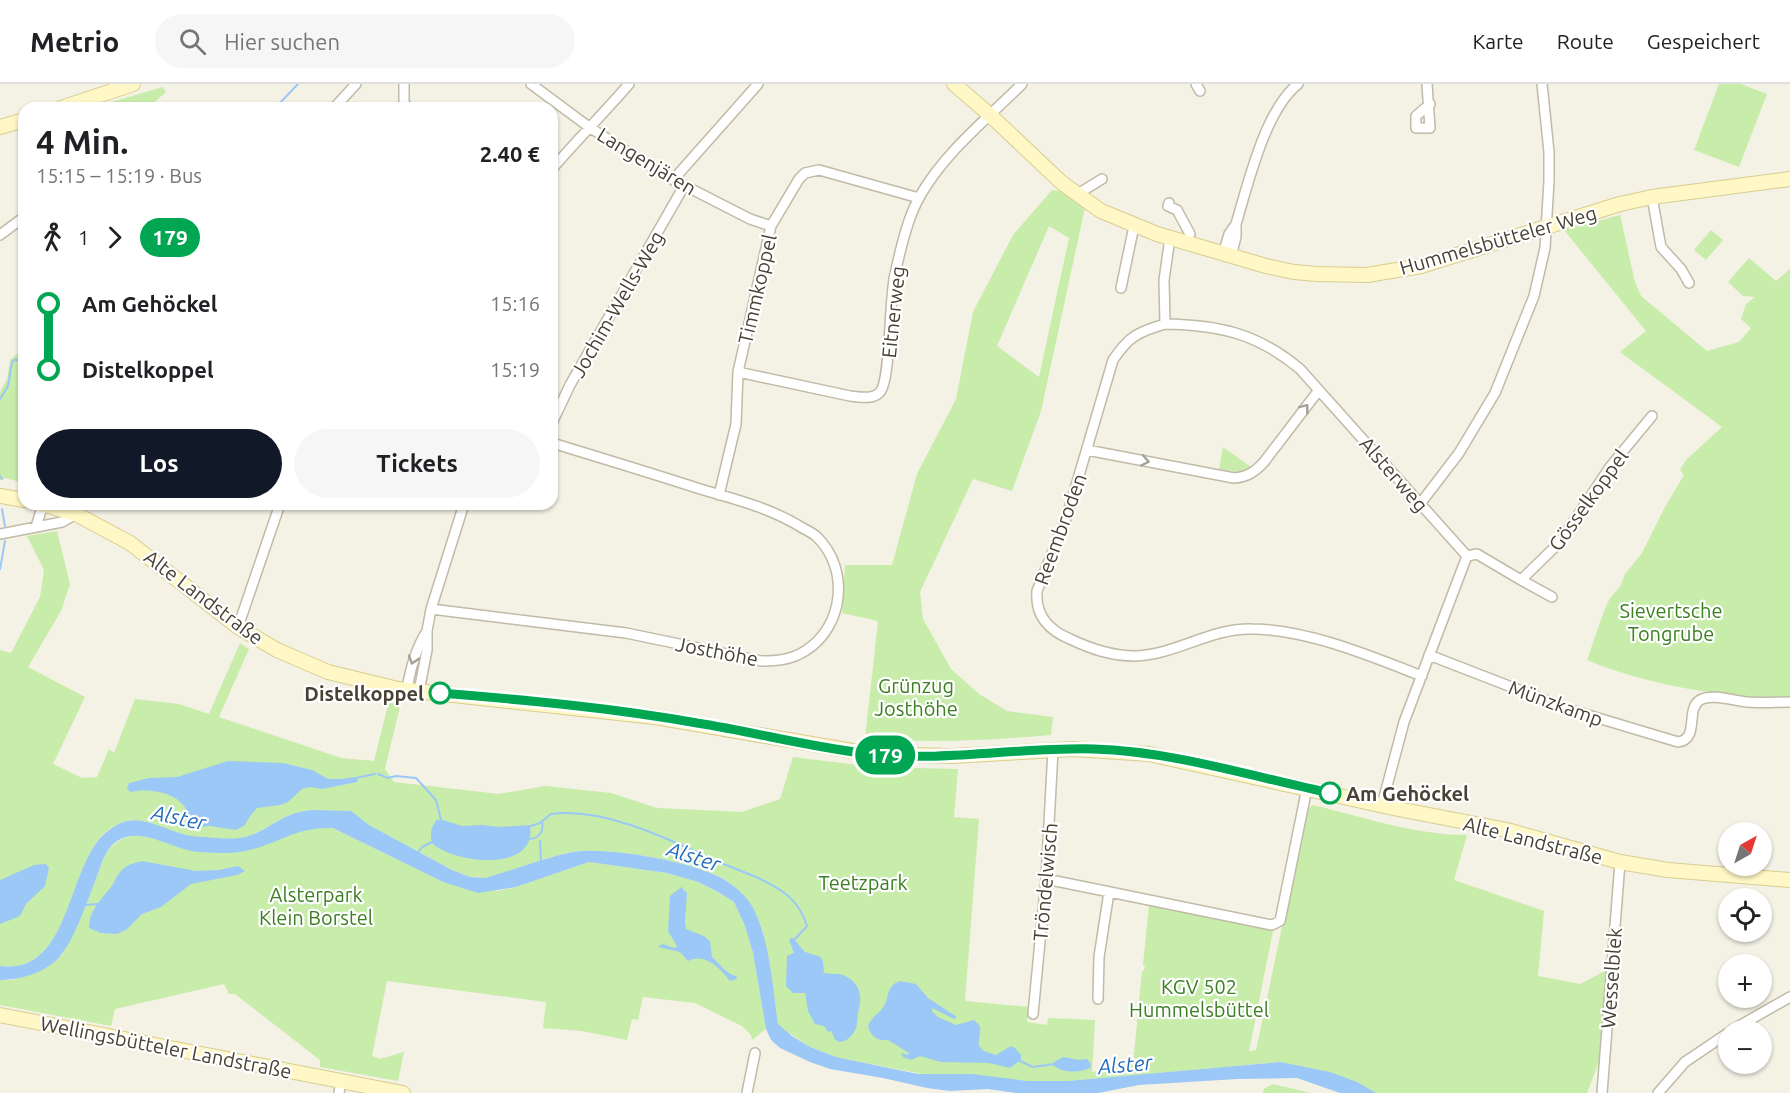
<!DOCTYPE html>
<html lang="de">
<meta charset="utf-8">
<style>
:root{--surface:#fff;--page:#f6f6f6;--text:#202124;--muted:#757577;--line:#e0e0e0;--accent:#111827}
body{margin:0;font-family:Ubuntu,sans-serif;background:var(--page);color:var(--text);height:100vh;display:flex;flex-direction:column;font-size:22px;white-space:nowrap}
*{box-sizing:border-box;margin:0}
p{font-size:20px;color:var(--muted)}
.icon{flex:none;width:33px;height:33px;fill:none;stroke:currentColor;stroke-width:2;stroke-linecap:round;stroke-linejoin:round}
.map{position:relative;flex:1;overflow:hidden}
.details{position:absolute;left:18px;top:18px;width:540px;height:408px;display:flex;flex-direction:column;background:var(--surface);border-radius:18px;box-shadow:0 2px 4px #0004}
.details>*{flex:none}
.badge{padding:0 12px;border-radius:20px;font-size:21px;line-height:39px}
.needle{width:39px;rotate:39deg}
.fabs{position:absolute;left:1718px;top:738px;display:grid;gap:12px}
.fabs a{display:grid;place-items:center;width:54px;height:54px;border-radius:50%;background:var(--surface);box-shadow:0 2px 4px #0004;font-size:30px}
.map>.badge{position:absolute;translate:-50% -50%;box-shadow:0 0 0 3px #fff}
.legs{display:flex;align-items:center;gap:9px;height:66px;padding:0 18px;font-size:20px}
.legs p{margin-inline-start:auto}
.summary{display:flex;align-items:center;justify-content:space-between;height:102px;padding:0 18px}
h1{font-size:33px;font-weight:700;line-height:45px}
.cta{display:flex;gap:12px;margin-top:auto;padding:12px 18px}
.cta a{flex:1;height:69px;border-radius:36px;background:var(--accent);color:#fff;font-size:24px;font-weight:700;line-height:69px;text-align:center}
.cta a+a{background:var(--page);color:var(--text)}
ul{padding:0 18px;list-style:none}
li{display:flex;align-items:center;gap:21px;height:66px;font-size:22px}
li i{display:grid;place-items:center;width:9px;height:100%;margin:0 8px;background:currentColor}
li i::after{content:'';width:15px;height:15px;margin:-8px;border:4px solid;border-radius:50%;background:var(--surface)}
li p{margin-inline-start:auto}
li:first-child i{background:linear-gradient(#0000 50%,currentColor 0)}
li:last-child i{background:linear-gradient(currentColor 50%,#0000 0)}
header{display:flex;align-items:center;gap:36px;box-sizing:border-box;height:84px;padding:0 30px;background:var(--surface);border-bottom:2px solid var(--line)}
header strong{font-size:28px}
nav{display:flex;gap:33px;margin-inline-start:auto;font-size:21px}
.search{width:420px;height:54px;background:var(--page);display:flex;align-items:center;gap:15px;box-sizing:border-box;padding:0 21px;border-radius:33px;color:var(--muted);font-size:22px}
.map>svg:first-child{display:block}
.green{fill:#c8ecaa;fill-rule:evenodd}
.water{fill:#9cc8f7}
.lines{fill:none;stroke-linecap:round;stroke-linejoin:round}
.stream{stroke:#9cc8f7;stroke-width:2}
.street-casing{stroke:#c1baa7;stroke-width:12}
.secondary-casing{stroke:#d8cd91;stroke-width:16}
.street{stroke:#fff;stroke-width:9}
.secondary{stroke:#fff7c5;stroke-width:14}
.oneway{stroke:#a4a09a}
.line-1-casing{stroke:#fff;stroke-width:14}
.line-1{stroke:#00a651;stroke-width:9}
.stop-1-dot{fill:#fff;stroke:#00a651;stroke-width:3}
.labels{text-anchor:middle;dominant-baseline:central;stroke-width:4.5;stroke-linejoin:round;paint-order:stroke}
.street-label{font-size:20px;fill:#484234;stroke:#fff}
.park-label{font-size:20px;fill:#3c7f22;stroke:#fff}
.stop-label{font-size:20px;font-weight:bold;fill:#484234;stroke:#fff;text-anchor:end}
.water-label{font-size:21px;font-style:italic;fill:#236dbd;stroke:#fff}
</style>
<header>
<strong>Metrio</strong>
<div class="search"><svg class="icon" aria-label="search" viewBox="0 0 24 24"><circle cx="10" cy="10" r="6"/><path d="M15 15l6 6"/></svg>Hier suchen</div>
<nav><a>Karte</a><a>Route</a><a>Gespeichert</a></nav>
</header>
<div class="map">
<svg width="1790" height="1009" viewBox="0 0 1790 1009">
<rect width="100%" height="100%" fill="#f4f1e5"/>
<!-- green -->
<path class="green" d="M1719 0H1741L1767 10 1739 83 1694 66Z
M163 3 166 8 148 24H101V21Z
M1052 106 1073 109 1086 119 1041 327 1012 407 973 395 920 508 923 535 951 585 979 610 1007 627 1053 633 1051 651C989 656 928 660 865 654L878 537 842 529 845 481H892L917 390 956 315 973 228 1013 151ZM1049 142 1069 154 1039 293 997 262Z
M1620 131 1635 198 1641 212 1707 267 1739 258 1751 244 1741 235 1746 220 1755 213 1743 212 1728 198 1749 174 1776 197 1790 185V615C1722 613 1650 602 1587 576L1604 527 1610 514 1620 503 1625 490 1642 469 1665 423 1684 391 1680 386 1686 376 1722 343 1620 268 1646 247 1564 146Z
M1711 146 1723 156 1706 176 1694 166Z
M24 264V399L5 394 0 396V308L7 295 10 276Z
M1223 363 1251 383 1236 388 1219 385Z
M57 447 70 500 61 527 28 583 85 613 53 680 82 694 97 693 109 665 114 669 135 615 179 620 209 630 240 559 249 565 219 633 341 674 374 677 389 617 400 622 385 685 394 698 499 710 545 702 611 709 657 724 742 728 780 715 793 673 874 683 958 685 954 733 979 735 965 917 1029 923 1027 938 1047 941 1048 934 1095 936 1092 988 1133 980 1142 887H1144L1145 882 1143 881 1149 821 1273 847 1249 967 1256 966 1307 725 1313 721C1363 733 1415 751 1467 751L1454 796 1544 827 1538 892 1580 900 1607 886 1600 975 1587 1009H1360L1280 978 1067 997H1027L927 991 836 973 810 963 779 942C766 906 774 861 754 827 748 815 738 804 727 797 697 778 606 762 572 768 542 774 514 787 485 794L470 793 452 786C425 771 398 757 372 743 364 738 356 731 348 729 343 727 336 728 330 727 316 726 303 726 290 731 272 738 256 753 236 755 220 756 196 755 181 750 155 742 135 726 108 746 68 776 72 892 0 882V566L11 569 40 513 44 486 27 452Z
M315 743 333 744 443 798 497 807 516 803 589 778 597 779 667 789 698 798 718 808 734 818 745 842 753 869 766 945 752 956 751 951 742 942 695 919 643 913 638 936 632 935 627 956 582 947 543 944 546 918 387 897 372 972 380 975 404 968 398 997 320 983V976L235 910H229L224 900 115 925 111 942 0 921V896H13L62 871 86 821 104 773C111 759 123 752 138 751L216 769 245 767 292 749Z
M1273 1000 1311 1009H1263L1264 1005Z"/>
<!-- water -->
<path class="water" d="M228 677 283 679 312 686 328 695H342L354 693 358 696 357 698 322 705 310 703 302 705 288 718 280 721 257 724 250 732 245 741 236 746 210 742 197 743C191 737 189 729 184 722 173 707 147 704 130 708L127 704 129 699 149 694 177 693Z
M312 726 351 727 369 741 452 786 470 793 485 794C514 786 543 774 573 768 606 762 700 778 728 798 739 805 750 816 755 828 770 858 773 907 778 940L792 952 810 963 836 973 918 990H972L1027 997H1067L1280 978 1330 988 1357 998 1376 1009H1340L1297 994 1237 995 1139 1001 1098 1009H1016L988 1005 950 1007 927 1004 883 994 830 985 810 978 780 964 771 956 766 945 753 869 745 842 734 818 718 808 698 798 667 789 589 778 516 803 478 809 443 798 333 744C294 743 279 760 245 767 231 770 215 769 200 768 173 767 142 741 117 757 105 765 102 779 97 792 89 813 75 854 61 871 48 888 21 896 0 896V882C73 892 66 776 109 746 135 726 155 742 182 750 189 752 197 753 204 753 218 754 232 756 245 753 261 749 275 737 290 731 297 728 305 727 312 726Z
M437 736H443L462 742 482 741 500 743 530 741C538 789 456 780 433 760 429 753 431 741 437 736Z
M142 777 196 787 219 786 238 782 245 787 237 791 191 800 161 823 142 830 126 846 117 850 101 849 89 844C89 826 101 816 111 803 115 798 116 792 121 787 126 781 134 779 142 777Z
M46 780 49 784 45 802 26 820 20 832 0 840V796L34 781Z
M681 803 687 809 685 838 686 845 704 852 710 857 712 873C720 880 726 890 736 892L737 895 730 897C721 885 705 868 688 877L680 868 658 863 662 860 675 864 677 862 668 847 670 812Z
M792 853 805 868 821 873 823 878 824 889C832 891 839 888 847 893 860 900 862 912 859 925 857 931 858 938 856 944 851 957 835 966 832 947L828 948 824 942 815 940 808 927 805 909H793L786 902 787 872 794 869 789 856Z
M900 897 916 900 928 914 957 933 954 935 932 924V927L938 933 956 941 974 936C986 945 977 951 979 962L984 967 996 971 1011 962 1015 964 1021 971V976L1010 984 989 979 941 978 920 972 911 976 903 973 901 969 908 971 909 969 888 956C877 957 871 953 868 942 871 933 880 929 884 922 890 911 886 902 900 897Z
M1063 973 1079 976 1087 975 1091 980 1090 984C1080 989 1063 989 1054 982V978Z"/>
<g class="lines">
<!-- stream -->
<path class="stream" d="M275 24 298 0
M0 315 8 302 12 278 14 276H24
M0 392 2 395
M2 425 5 442
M0 485 5 457
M378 690 388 694 396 692 416 694 436 716 441 736
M356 694 375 690
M531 742 540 739 551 730C606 723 672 757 721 779 743 788 768 796 787 811 796 818 804 831 807 842L794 856
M529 755C540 754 544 748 542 737
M540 757 541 778
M418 769 422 763 432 758
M85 821 97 820
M1020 977 1033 983 1054 980"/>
<defs>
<path id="street" d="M404 0V17L407 24
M531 0 589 43 664 91 750 135 771 142
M1196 0 1200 7
M1427 0 1430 44H1416V32L1430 20
M93 14 97 24
M334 24 356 0
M552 85C577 56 604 29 629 0
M673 96 758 0
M1076 111 1102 95
M1652 113 1661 163 1681 185 1689 199
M1169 119 1168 122 1177 126 1190 150
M0 151 24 133
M1170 154 1164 196 1165 240C1219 241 1257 249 1300 285L1467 472
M1223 170 1229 150 1236 140
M1231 172 1236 153V140C1248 100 1265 26 1298 0
M1121 204 1134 142
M1165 240C1138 248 1129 252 1113 276L1067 432 1037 507C1035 531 1048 546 1070 555 1091 565 1111 572 1135 572 1175 571 1211 544 1251 545 1307 545 1370 572 1422 592
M738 288 850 312C860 313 873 316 880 308 891 296 889 212 895 190 901 164 907 135 920 112 945 68 987 35 1022 0
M552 339 570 301 684 102
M1087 366 1234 394C1247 393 1255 388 1264 378L1319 306
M719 411 736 340 738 288 771 142 799 95 805 89 819 86 919 114
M1420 420 1459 369 1495 309 1534 212 1545 164 1549 97V68L1542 0
M36 443 43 420
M0 450 62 438 76 430
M1467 472 1477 470 1521 496 1560 458 1610 383 1652 332
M1521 496 1552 513
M431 525 626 549 761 577C776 577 791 576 805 567 844 543 850 485 817 453 813 449 806 446 801 443 770 424 735 415 700 405 651 389 601 374 552 359
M238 543 280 420
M1429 571 1568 625 1678 658C1700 655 1685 625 1700 616 1712 609 1734 617 1747 618 1761 619 1776 618 1790 618
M407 606C410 585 415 566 427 547
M419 607 427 566V547L431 525 464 420
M1382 721 1404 638 1467 472
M1046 795 1272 841 1280 837 1307 704
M1098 915 1099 873 1109 808
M1033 930 1046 795 1053 666
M1732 946 1790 913
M339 1009 341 997
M747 1009 755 969
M1602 1009 1620 778
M1658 1009 1685 978 1728 949"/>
<path id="secondary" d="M954 0 990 31 1062 99 1101 127 1157 150 1266 182 1294 188 1317 190 1367 191 1421 182 1620 120 1652 113 1790 95
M61 24 133 0
M0 43 24 36
M0 412 24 416
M42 420 76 430 130 459 238 543 277 566 328 588 398 605 655 633 870 670 953 672 1073 665 1149 670 1398 725 1507 746 1620 778 1668 786 1790 796
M0 931 403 1009"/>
</defs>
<!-- street casing -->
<use href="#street" class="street-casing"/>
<!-- secondary casing -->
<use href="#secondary" class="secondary-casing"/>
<!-- street -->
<use href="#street" class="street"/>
<!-- secondary -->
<use href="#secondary" class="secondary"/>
</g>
<!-- one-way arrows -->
<defs><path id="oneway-chevron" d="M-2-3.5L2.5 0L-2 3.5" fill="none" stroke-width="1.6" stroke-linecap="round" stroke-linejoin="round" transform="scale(1.5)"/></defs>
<g class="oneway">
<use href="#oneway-chevron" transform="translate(1305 324) rotate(-52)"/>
<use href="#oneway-chevron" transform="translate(1145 377) rotate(11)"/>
<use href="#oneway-chevron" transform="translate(413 576) rotate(108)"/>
</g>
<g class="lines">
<defs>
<path id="line-1" d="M440 609C526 616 613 624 697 639 755 648 813 664 871 670 946 678 1019 663 1094 665 1171 667 1254 693 1330 709"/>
</defs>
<!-- line-1 casing -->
<use href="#line-1" class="line-1-casing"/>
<!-- line-1 -->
<use href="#line-1" class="line-1"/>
</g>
<!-- markers -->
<g class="stop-1-dot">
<circle cx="440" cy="609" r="10"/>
<circle cx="1330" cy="709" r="10"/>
</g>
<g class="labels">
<!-- street labels -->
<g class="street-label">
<text transform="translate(647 77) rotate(31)">Langenjären</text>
<text transform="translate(1498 156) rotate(-16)">Hummelsbütteler Weg</text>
<text transform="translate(757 205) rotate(-77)">Timmkoppel</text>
<text transform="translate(617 220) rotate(-60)">Jochim-Wells-Weg</text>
<text transform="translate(893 228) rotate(-84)">Eitnerweg</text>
<text transform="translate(1394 390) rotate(49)">Alsterweg</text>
<text transform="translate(1588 416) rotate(-54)">Gösselkoppel</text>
<text transform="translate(1060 445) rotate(-70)">Reembroden</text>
<text transform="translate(204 513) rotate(37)">Alte Landstraße</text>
<text transform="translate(717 567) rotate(11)">Josthöhe</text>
<text transform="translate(1556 619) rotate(20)">Münzkamp</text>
<text transform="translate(1533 756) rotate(14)">Alte Landstraße</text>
<text transform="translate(1045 798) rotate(-85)">Tröndelwisch</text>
<text transform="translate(1611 894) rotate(-86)">Wesselblek</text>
<text transform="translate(166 963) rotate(11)">Wellingsbütteler Landstraße</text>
</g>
<!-- park labels -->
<g class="park-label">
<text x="1671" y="526">Sievertsche<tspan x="1671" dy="23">Tongrube</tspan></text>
<text x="916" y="601">Grünzug<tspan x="916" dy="23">Josthöhe</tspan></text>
<text x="863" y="798">Teetzpark</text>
<text x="316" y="810">Alsterpark<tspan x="316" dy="23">Klein Borstel</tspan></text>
<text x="1199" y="902">KGV 502<tspan x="1199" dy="23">Hummelsbüttel</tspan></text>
</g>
<!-- stop labels -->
<g class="stop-label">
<text x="424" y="609">Distelkoppel</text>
<text x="1346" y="709" text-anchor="start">Am Gehöckel</text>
</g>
<!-- water labels -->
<g class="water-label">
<text transform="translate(179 733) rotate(12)">Alster</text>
<text transform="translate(694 772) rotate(18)">Alster</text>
<text transform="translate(1125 980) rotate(-5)">Alster</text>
</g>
</g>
</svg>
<div class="fabs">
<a><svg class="needle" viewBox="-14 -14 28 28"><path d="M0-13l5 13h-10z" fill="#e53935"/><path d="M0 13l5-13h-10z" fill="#757577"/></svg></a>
<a><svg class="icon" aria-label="locate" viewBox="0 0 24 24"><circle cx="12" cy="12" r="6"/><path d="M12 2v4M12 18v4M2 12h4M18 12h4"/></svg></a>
<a>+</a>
<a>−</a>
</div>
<b class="badge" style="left:885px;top:671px;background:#00a651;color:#fff">179</b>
<section class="details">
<div class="summary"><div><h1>4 Min.</h1><p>15:15 – 15:19 · Bus</p></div><b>2.40 €</b></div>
<div class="legs"><svg class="icon" aria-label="walk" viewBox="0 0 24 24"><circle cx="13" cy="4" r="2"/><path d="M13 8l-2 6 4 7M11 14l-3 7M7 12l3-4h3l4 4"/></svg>1<svg class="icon" aria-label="forward" viewBox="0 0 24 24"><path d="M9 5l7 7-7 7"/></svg><b class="badge" style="background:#00a651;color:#fff">179</b></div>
<ul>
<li><i style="color:#00a651"></i><b>Am Gehöckel</b><p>15:16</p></li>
<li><i style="color:#00a651"></i><b>Distelkoppel</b><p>15:19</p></li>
</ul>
<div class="cta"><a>Los</a><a>Tickets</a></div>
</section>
</div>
